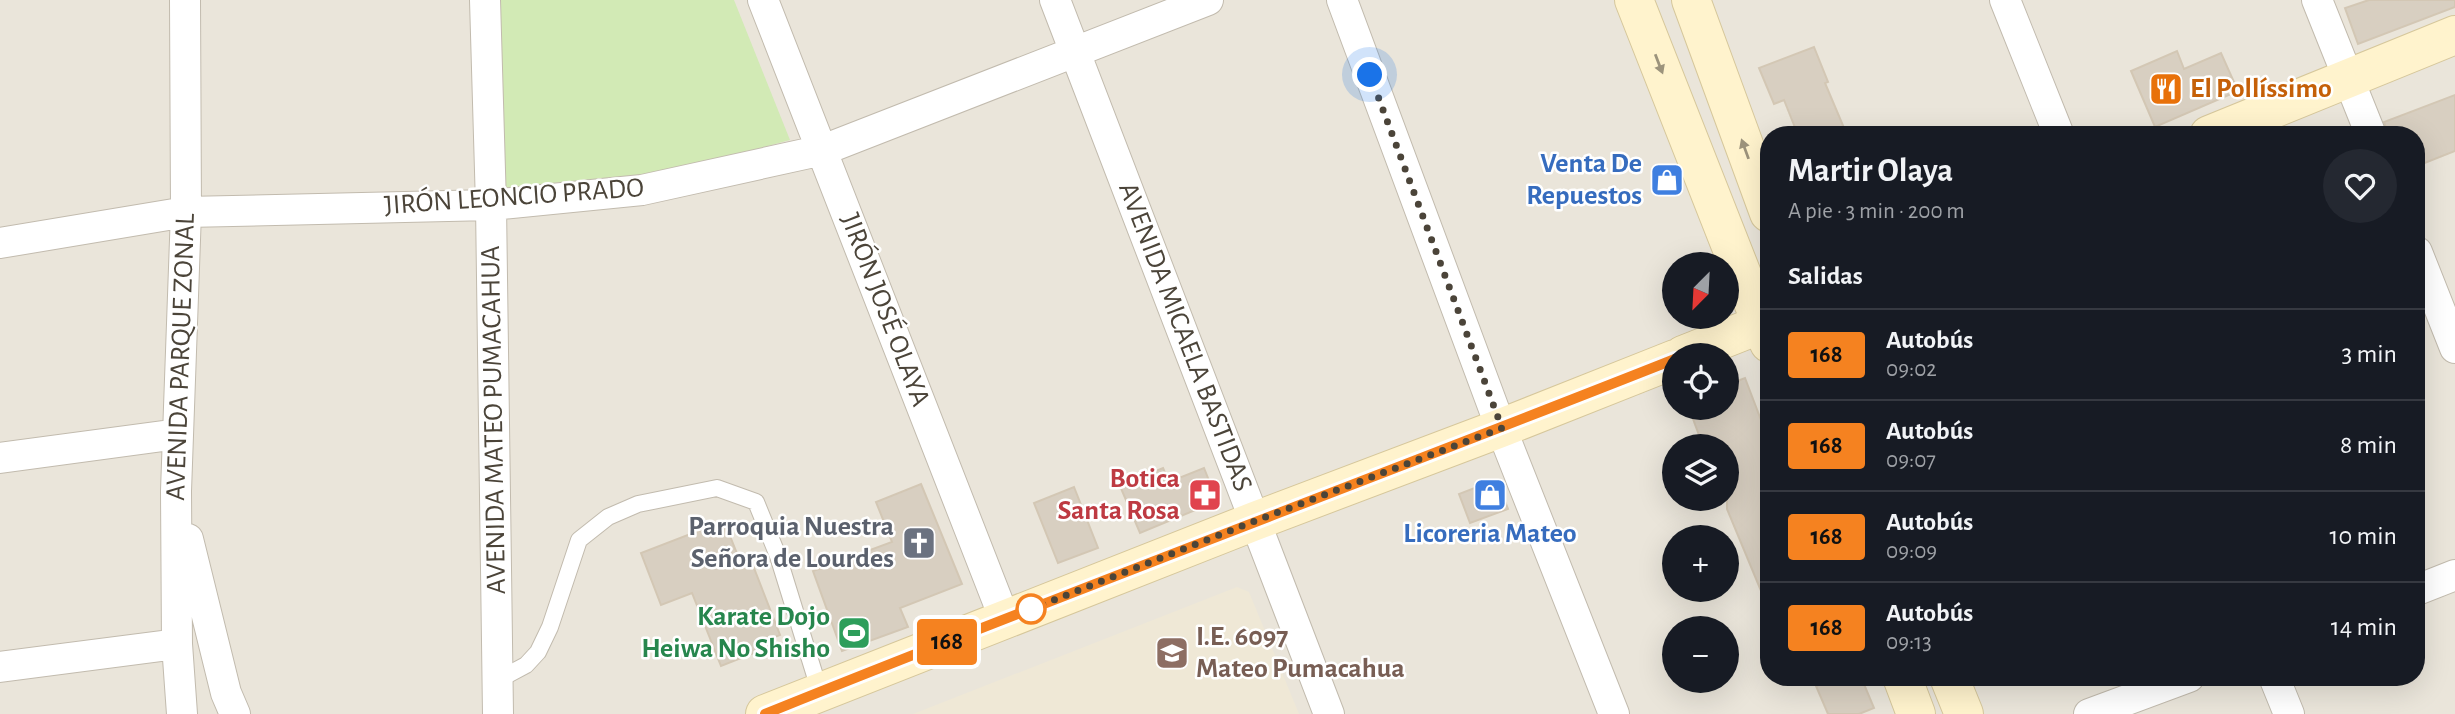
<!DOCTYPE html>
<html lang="es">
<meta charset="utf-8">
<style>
:root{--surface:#171b24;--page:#242831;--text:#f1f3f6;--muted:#9ea1a6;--line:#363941}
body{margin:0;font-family:"Alegreya Sans",sans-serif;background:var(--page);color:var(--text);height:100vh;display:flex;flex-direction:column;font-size:26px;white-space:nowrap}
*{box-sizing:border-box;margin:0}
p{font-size:23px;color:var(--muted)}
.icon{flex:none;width:38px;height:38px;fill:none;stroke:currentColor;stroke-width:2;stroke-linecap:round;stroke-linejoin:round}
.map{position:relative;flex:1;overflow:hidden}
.side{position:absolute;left:1760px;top:126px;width:665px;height:560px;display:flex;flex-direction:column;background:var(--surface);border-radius:28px;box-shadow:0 7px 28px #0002}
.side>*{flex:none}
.badge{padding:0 14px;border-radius:5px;font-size:24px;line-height:46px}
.needle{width:46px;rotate:204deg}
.buttons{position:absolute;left:1662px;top:252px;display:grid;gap:14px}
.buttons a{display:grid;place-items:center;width:77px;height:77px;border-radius:50%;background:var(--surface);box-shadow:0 7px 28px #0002;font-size:35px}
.you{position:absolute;width:35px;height:35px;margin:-18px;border:5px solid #fff;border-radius:50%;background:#1a73e8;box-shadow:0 0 0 10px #1a73e833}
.map>.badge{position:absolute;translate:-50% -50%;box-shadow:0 0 0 4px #fff}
h2{padding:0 28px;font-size:26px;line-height:63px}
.round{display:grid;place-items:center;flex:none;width:74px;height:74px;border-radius:37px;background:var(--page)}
.summary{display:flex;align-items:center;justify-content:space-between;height:119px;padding:0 28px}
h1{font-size:33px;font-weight:700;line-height:52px}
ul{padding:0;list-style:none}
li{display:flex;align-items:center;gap:21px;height:91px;padding:0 28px;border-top:2px solid var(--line)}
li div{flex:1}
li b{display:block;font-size:26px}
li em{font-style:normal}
li .badge{min-width:77px;font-weight:700;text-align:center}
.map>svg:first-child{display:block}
.residential{fill:#eae5da;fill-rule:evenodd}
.education{fill:#efe8d6}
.green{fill:#d2eab5}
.building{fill:#d8cfc1;stroke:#d3c7b4;stroke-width:2}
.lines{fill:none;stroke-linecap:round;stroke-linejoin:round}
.lane-casing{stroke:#c2bbae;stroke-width:18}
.street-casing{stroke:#c2bbae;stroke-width:32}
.secondary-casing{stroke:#d6c79b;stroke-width:40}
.lane{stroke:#fff;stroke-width:16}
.street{stroke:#fff;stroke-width:30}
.secondary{stroke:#fff3cd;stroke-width:38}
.oneway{fill:#9c937c}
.line-casing{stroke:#fff;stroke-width:16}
.line{stroke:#f58220;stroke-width:10}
.walk{stroke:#4b4439;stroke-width:7;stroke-dasharray:0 12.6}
.stop-dot{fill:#fff;stroke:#f58220;stroke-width:3.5}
.labels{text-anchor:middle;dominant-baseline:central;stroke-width:5;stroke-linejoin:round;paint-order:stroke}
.food-label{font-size:28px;font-weight:bold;fill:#c56008;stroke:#fff;text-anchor:start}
.shop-label{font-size:28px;font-weight:bold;fill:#366cbe;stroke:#fff;text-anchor:end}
.street-label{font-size:28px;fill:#4b4439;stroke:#fff}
.health-label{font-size:28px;font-weight:bold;fill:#be3a42;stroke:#fff;text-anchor:end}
.worship-label{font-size:28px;font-weight:bold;fill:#5b616d;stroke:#fff;text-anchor:end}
.leisure-label{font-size:28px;font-weight:bold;fill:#27864d;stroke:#fff;text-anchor:end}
.education-label{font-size:28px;font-weight:bold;fill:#785e54;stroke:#fff;text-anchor:start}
</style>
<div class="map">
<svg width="2455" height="714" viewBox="0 0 2455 714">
<rect width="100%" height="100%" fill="#f6f3ec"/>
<!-- residential -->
<path class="residential" d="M0 0H2455V714H0ZM1769 135H2417V677H1769ZM1675 264H1727V317H1675ZM1675 355H1727V408H1675ZM1675 446H1727V499H1675ZM1675 537H1727V590H1675ZM1675 628H1727V681H1675Z"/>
<!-- education -->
<path class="education" d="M1237 587 1249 592 1299 714H913Z"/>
<!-- green -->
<path class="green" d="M495 0H734L790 140 671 172 501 188Z"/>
<!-- building -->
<path class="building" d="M2369 0H2455V7L2358 44 2345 8Z
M1814 47 1828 82 1825 83 1847 135H1798L1784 100 1774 104 1759 68Z
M2177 51 2184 69 2221 53 2238 91 2155 127 2131 71Z
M2455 95V151L2417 166V135H2388L2384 122Z
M1745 378 1769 441V610L1727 509V446H1703L1689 408H1727V385Z
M1163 468 1169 482 1204 468 1217 501 1140 533 1120 486Z
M1490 482 1499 486 1508 509 1470 523 1459 494Z
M921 484 962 584 900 608 908 627 842 651 813 571 892 542 876 502Z
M1074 487 1098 548 1058 563 1034 503Z
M724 521 742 566 752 563 780 635 772 638 774 645 721 666 692 593 661 605 641 553Z
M1839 677H1861L1874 708 1859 714H1828L1816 686Z"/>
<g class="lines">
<defs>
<path id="lane" d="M498 680 526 665 538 652 550 627 579 540 608 517 638 504 717 488 756 502 778 556 820 692"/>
<path id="street" d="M485 0 491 205 498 714
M763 0 1005 620
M1055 0 1329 714
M1342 0 1501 428 1614 714
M2005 0 2059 135
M2317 0 2371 135
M0 243 186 212 491 205 642 190 823 150 1208 0
M2417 252 2455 348
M0 458 178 434
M188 539 226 693 235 714
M2417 590 2455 575
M0 667 177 644
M2274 677 2289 714
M182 714 177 644 176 491 186 212 185 0
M2089 714 2189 677"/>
<path id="secondary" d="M1634 0 1769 343
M1691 0 1769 213
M2209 135 2455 35
M1683 355 1769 321
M1902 677 1916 714
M1949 677 1964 714
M765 714 1255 521 1501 428 1675 359"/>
</defs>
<!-- lane casing -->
<use href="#lane" class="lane-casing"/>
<!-- street casing -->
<use href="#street" class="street-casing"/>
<!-- secondary casing -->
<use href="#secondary" class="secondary-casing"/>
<!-- lane -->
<use href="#lane" class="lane"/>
<!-- street -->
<use href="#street" class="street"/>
<!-- secondary -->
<use href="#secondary" class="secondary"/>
</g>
<!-- one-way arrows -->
<defs><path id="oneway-solid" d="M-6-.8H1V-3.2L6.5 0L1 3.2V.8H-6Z" transform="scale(1.75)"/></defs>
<g class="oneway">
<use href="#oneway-solid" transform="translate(1659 64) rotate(69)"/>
<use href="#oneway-solid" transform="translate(1745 149) rotate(-110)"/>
</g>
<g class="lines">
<defs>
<path id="line" d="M765 714C1067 592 1372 479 1675 359"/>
</defs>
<!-- line casing -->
<use href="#line" class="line-casing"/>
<!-- line -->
<use href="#line" class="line"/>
<!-- walk -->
<path class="walk" d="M1031 609 1255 521 1502 428 1370 75"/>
</g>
<!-- icons -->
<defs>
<symbol id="restaurant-square" viewBox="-11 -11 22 22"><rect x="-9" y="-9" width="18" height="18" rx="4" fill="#e8710a" stroke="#fff"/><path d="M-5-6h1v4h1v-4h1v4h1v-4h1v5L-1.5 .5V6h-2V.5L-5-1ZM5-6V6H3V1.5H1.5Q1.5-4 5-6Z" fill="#fff"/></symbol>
<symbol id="shop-square" viewBox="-11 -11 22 22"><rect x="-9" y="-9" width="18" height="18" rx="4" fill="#3f7fe0" stroke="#fff"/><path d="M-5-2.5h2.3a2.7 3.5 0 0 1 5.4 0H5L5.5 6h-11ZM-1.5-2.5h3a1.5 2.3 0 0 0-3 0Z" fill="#fff"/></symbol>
<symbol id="pharmacy-square" viewBox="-11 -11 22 22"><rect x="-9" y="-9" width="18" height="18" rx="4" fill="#e0444e" stroke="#fff"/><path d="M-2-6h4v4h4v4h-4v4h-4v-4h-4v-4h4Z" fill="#fff"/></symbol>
<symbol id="church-square" viewBox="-11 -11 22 22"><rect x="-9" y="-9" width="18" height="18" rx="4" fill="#6b7280" stroke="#fff"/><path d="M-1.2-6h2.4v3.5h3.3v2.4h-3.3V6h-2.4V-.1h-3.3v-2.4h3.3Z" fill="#fff"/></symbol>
<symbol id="stadium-square" viewBox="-11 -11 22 22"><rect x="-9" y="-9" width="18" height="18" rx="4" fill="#2e9e5b" stroke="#fff"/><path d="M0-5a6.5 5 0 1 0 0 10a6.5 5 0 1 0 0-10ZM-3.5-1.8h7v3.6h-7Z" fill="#fff"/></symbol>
<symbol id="school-square" viewBox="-11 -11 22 22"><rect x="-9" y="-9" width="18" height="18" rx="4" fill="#8d6e63" stroke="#fff"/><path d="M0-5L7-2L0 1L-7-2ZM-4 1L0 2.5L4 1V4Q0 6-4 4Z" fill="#fff"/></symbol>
</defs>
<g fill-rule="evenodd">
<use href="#restaurant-square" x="2147" y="70" width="38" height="38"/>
<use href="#shop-square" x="1648" y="161" width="38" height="38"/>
<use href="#pharmacy-square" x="1186" y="476" width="38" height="38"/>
<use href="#shop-square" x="1471" y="476" width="38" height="38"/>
<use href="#church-square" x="900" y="524" width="38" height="38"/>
<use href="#stadium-square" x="835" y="614" width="38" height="38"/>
<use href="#school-square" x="1153" y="634" width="38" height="38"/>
</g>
<!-- markers -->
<circle class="stop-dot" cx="1031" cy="609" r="14"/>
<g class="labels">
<!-- food labels -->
<g class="food-label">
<text x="2190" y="89">El Pollíssimo</text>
</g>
<!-- shop labels -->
<g class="shop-label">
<text x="1642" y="164">Venta De<tspan x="1642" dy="32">Repuestos</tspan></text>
<text x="1490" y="534" text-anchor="middle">Licoreria Mateo</text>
</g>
<!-- street labels -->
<g class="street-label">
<text transform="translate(514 197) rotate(-4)">JIRÓN LEONCIO PRADO</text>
<text transform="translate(885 310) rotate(69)">JIRÓN JOSÉ OLAYA</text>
<text transform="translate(1185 337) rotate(69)">AVENIDA MICAELA BASTIDAS</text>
<text transform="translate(181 357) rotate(-88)">AVENIDA PARQUE ZONAL</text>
<text transform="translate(494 420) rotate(-91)">AVENIDA MATEO PUMACAHUA</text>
</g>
<!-- health labels -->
<g class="health-label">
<text x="1180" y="479">Botica<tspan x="1180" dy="32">Santa Rosa</tspan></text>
</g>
<!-- worship labels -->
<g class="worship-label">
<text x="894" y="527">Parroquia Nuestra<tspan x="894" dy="32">Señora de Lourdes</tspan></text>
</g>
<!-- leisure labels -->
<g class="leisure-label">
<text x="830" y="617">Karate Dojo<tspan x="830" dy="32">Heiwa No Shisho</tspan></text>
</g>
<!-- education labels -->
<g class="education-label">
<text x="1196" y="637">I.E. 6097<tspan x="1196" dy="32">Mateo Pumacahua</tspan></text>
</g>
</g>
</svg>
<div class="buttons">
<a><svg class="needle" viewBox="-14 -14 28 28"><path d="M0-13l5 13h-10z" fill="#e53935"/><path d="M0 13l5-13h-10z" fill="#9ea1a6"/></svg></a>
<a><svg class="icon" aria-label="locate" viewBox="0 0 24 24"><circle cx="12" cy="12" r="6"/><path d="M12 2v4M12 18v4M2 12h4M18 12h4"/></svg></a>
<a><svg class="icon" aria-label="layers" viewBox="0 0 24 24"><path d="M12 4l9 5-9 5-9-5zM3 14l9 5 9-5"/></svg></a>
<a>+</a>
<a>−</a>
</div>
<div class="you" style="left:1370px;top:75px"></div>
<b class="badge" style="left:947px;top:642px;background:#f58220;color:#111">168</b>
<section class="side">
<div class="summary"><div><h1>Martir Olaya</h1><p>A pie · 3 min · 200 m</p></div><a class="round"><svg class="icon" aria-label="heart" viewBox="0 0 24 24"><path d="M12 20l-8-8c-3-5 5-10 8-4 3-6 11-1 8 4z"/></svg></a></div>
<h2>Salidas</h2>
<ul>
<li><span class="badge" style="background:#f58220;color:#111">168</span><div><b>Autobús</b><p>09:02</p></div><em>3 min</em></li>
<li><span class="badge" style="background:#f58220;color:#111">168</span><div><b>Autobús</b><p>09:07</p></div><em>8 min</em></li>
<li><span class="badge" style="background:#f58220;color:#111">168</span><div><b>Autobús</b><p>09:09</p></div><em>10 min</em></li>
<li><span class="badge" style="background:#f58220;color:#111">168</span><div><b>Autobús</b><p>09:13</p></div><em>14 min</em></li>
</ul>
</section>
</div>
